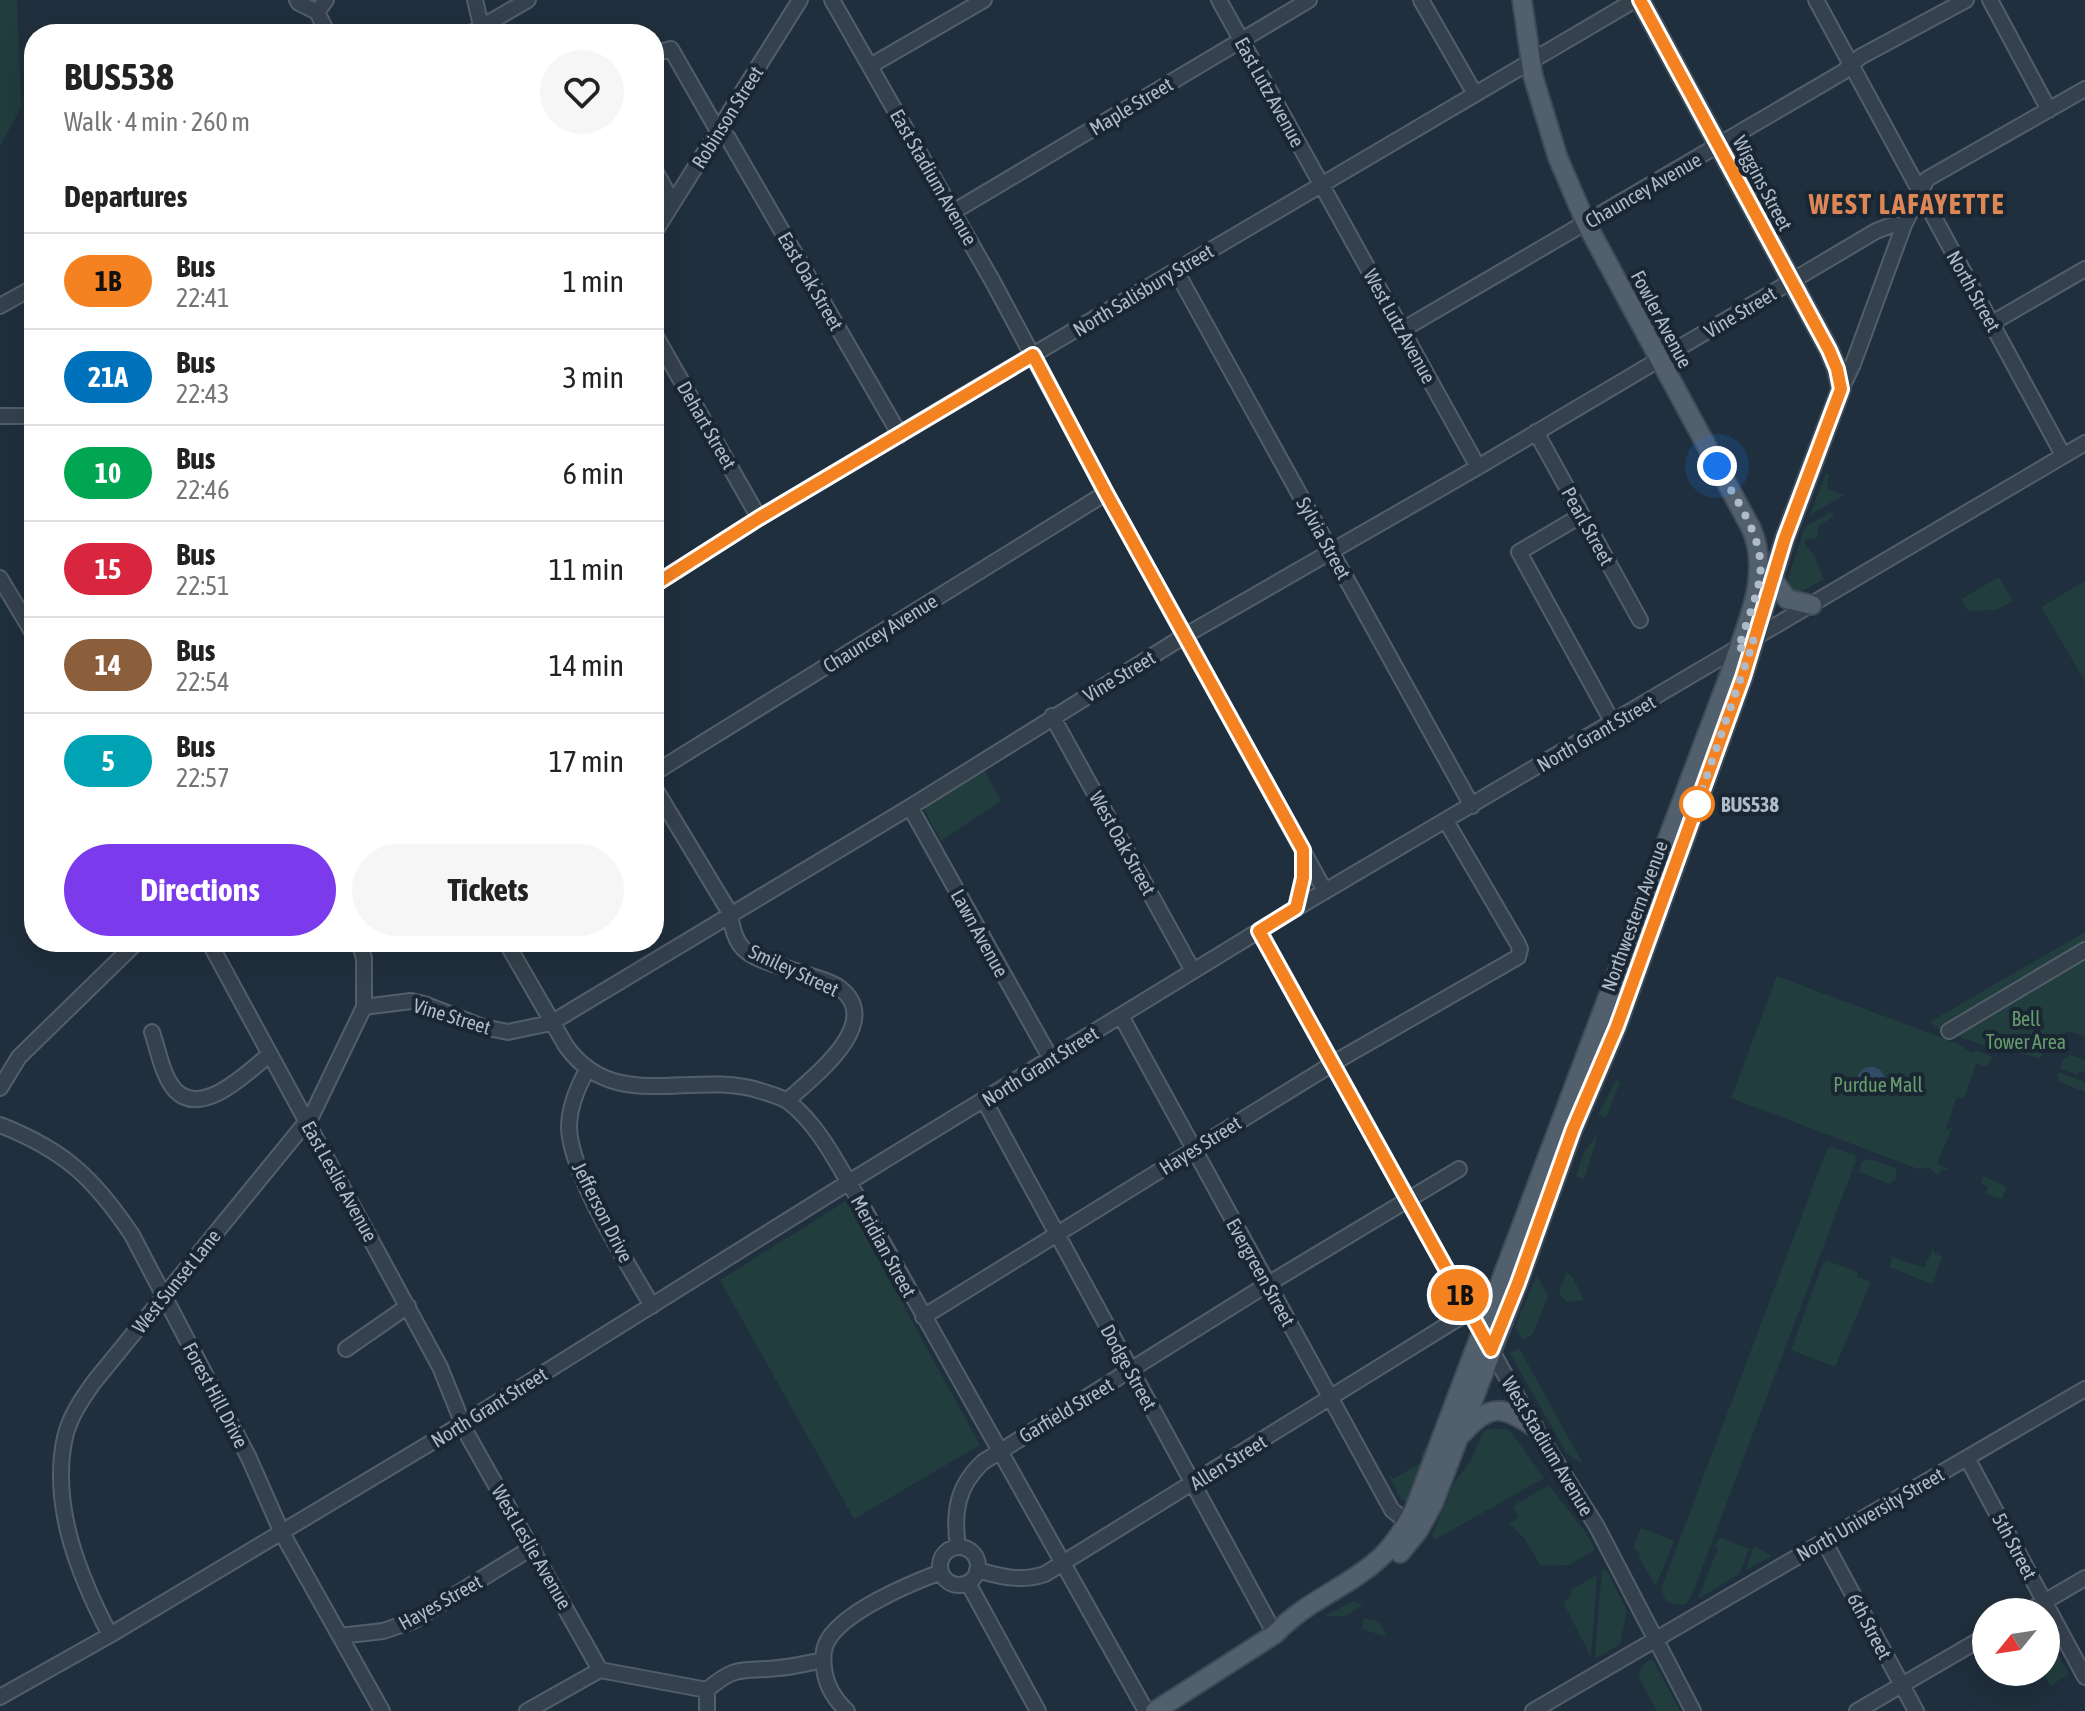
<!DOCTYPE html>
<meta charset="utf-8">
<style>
:root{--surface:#fff;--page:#f6f6f6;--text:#222;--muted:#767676;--line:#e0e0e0;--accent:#7c3aed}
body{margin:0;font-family:"Asap Condensed",sans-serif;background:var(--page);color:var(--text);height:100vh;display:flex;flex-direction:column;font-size:30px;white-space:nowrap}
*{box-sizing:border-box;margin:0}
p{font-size:26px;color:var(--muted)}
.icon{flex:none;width:44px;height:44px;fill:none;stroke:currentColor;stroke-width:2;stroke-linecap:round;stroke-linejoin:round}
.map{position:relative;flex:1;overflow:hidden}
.panel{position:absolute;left:24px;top:24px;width:640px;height:928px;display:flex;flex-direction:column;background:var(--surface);border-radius:32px;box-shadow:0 8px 32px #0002}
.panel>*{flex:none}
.badge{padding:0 16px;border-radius:26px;font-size:28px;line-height:52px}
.needle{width:52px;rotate:240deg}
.controls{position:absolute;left:1972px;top:1598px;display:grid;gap:16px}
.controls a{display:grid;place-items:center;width:88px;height:88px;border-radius:50%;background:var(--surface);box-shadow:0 8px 32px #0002;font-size:40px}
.you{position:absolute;width:40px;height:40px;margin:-20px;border:6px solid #fff;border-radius:50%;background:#1a73e8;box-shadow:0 0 0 12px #1a73e833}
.map>.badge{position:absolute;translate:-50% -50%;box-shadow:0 0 0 4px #fff}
h2{padding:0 40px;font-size:30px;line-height:72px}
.round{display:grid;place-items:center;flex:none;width:84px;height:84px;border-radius:42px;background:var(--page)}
.head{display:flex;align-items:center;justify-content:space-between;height:136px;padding:0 40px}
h1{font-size:38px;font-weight:700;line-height:60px}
.button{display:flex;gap:16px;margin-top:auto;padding:16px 40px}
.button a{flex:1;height:92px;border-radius:48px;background:var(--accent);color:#fff;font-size:32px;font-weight:700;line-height:92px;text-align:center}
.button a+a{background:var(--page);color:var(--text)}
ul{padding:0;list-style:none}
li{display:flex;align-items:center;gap:24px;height:96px;padding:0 40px;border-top:2px solid var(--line)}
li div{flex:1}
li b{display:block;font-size:30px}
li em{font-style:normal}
li .badge{min-width:88px;font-weight:700;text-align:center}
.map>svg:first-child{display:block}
.green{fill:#223d3e}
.water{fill:#334c66}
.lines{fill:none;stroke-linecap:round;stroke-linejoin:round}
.minor-casing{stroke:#535e6b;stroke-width:18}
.major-casing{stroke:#3e4a56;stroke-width:22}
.minor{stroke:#35414d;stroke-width:14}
.major{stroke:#52606d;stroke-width:18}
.line-casing{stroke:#fff;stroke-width:18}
.line{stroke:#f58220;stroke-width:12}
.walk{stroke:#b0bbc9;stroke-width:8;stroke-dasharray:0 14.4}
.stop-dot{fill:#fff;stroke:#f58220;stroke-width:4}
.labels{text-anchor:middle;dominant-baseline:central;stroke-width:8;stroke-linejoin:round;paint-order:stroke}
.street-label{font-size:20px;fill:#b0bbc9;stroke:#1a2632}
.stop-label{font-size:20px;font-weight:bold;fill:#b0bbc9;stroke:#1a2632;text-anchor:start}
.park-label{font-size:20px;fill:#659c6d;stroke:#1a2632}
.district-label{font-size:28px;font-weight:bold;letter-spacing:2px;fill:#dd8756;stroke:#1a2632}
</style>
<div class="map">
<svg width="2085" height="1711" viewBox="0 0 2085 1711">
<rect width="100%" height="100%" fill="#202f3d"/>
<!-- green -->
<path class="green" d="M0 0H17L21 108 0 146Z
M1826 473 1829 475 1827 488 1844 495 1810 515Z
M1831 512 1834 516 1819 526 1817 538 1806 540 1804 543 1814 555 1824 579 1802 591 1795 592 1789 587 1788 578 1805 527Z
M1999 577 2013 601 1996 610 1968 611 1961 599Z
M2085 581V681L2041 607Z
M984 770 1001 801 941 841 923 807Z
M2085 932V1037L2069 1031 2046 1043 2040 1059 2011 1050 2001 1039 1985 1046 1936 1028 1930 1022Z
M1777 976 1961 1045 1971 1053 1978 1051 1993 1057 1987 1067 1976 1063 1964 1099 1957 1097 1946 1129 1952 1128 1937 1164 1950 1169 1942 1170 1937 1175 1929 1168 1918 1169 1731 1098Z
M2071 1055 2085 1060V1073L2079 1071 2077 1075 2060 1068 2064 1058Z
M2059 1072 2085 1082V1092L2060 1082 2057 1075Z
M1616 1080 1620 1082 1606 1118 1598 1115Z
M1599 1132 1584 1179 1576 1177 1584 1152Z
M1831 1147 1855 1155 1856 1160 1692 1595 1686 1604 1676 1605 1666 1601 1661 1589 1827 1149Z
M1870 1159 1896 1168V1179L1890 1184 1859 1172 1861 1162Z
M1983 1176 2007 1187 2002 1199 1985 1194 1988 1187 1981 1183Z
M846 1201 980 1445 854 1519 720 1280Z
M1934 1247V1253L1942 1257 1932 1284 1889 1267 1893 1257 1924 1268Z
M1828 1261 1857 1272V1277L1871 1282 1835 1367 1791 1350 1823 1263Z
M1567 1272 1573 1278 1584 1300 1568 1302 1561 1297 1559 1291Z
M1537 1275 1548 1296 1533 1334 1522 1340 1515 1327Z
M1519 1348 1583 1464 1567 1454 1510 1353Z
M1487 1429H1506L1510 1431 1544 1478 1434 1540 1432 1535 1455 1481 1470 1462 1483 1432Z
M1428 1444 1431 1445 1409 1501H1402L1388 1474 1393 1479 1422 1462 1421 1453Z
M1549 1485 1586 1533 1595 1550 1569 1565 1541 1566 1524 1538 1509 1523 1519 1518 1513 1506Z
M1641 1528 1674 1541 1656 1586 1639 1558 1641 1555 1633 1547Z
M1722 1538 1749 1549 1739 1574 1698 1599 1718 1548 1715 1546 1718 1539Z
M1755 1546 1772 1556 1746 1570 1753 1548Z
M1602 1569 1607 1571 1627 1611 1620 1644 1595 1659Z
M1597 1575 1591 1657 1563 1602 1572 1595 1571 1590Z
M1351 1602 1363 1604 1346 1616H1325Z
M1364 1618 1379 1621 1387 1637 1362 1629Z
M2046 1632 2069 1674 2050 1686 2043 1672H2046Z
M1653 1660 1680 1711H1657L1639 1678 1640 1669 1647 1661Z"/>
<!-- water -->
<path class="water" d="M1857 1081a14 14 0 1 1 28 0a14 14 0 1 1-28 0Z"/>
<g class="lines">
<defs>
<path id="minor" d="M297 0 299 3 317 12 326 0
M475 0 483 34
M832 0 993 282 1106 493 1325 891
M1219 0 1478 467
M1421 0 1475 94
M1816 0 2063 455
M1990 0 2049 110
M317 12 328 34
M469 34 528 0
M654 54 671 49 718 131 728 138 900 435
M870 66 984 0
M654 169 673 203
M953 212 1309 0
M654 233 800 0
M1176 271 1472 806
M0 306 34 287
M1992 323 2085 269
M1402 330 1843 72 1860 57 1966 0
M654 333 759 518
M1841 389 1853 364 1904 225 1927 179 2085 89
M0 416H34
M1536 432 1640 620
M1582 515 1519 552 1613 723
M0 578 34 635
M654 585 759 518 963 396 1635 0
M1052 716 1193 971
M654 773 1106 493
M654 787 730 913C732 927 735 943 747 952 762 963 787 967 805 974 816 978 831 981 840 988 885 1023 813 1077 788 1100
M910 807 1051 1059
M1296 908 1303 878V854
M1259 931 1534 1427 1596 1525 1693 1711
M209 942 440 1367 467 1434 600 1670
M506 942 566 1046C615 1115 693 1069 761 1091 770 1094 783 1097 790 1103 819 1126 836 1162 855 1193L1146 1711
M364 1007 411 1001 424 1004 483 1027 508 1032 551 1023 910 807 1186 635 1478 467 1876 231 1892 225H1904
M1121 1016 1392 1510 1408 1523
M1949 1031 2085 950
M152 1032C158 1049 162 1075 175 1090 202 1119 249 1071 270 1054
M587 1070C577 1088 569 1107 569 1128 571 1176 627 1262 652 1306
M0 1088 19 1057 137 942
M984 1100 1275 1634
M0 1125C64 1150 94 1178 132 1235L249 1458 282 1533 382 1711
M923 1317 1342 1058 1518 957 1520 949 1518 944 1446 821
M346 1349 408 1306
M1967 1458 2085 1677
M1824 1541 1916 1711
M958 1547C953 1513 957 1486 983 1462L1268 1284 1459 1169
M940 1566a19 19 0 1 1 38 0a19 19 0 1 1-38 0Z
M977 1570C1002 1577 1021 1582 1045 1574L1470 1311
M968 1583 1038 1711
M2027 1612 2085 1578
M110 1635C79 1576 50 1505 65 1437 70 1416 82 1399 94 1382L312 1115 364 1007V958L359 942
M340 1636 383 1631 413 1621 533 1547
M0 1697 110 1635 472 1418 849 1182 1288 913 2085 443
M527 1711 600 1670 707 1690C737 1664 742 1672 778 1668 793 1667 808 1663 823 1660
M707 1711V1690
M847 1711C834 1699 826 1686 824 1668 823 1660 823 1651 826 1644 839 1613 911 1583 941 1572
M1533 1711 2085 1389
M1857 1711 1986 1636"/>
<path id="major" d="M1773 579 1787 599 1812 605
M1463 1433C1490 1403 1503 1406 1534 1427
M1400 1553 1418 1531 1433 1504 1518 1283 1573 1129 1617 1026 1743 677 1785 538 1841 389 1837 369 1829 350 1640 0
M1155 1711 1275 1634C1305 1601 1349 1587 1381 1557 1395 1544 1405 1527 1414 1511L1731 671C1746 625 1772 575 1751 528L1586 223 1558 158 1533 76 1522 0"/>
</defs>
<!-- minor casing -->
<use href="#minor" class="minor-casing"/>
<!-- major casing -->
<use href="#major" class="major-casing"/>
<!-- minor -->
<use href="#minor" class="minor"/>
<!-- major -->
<use href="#major" class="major"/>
</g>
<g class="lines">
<defs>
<path id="line" d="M654 585 759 518 1033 355 1106 493 1303 850V878L1296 908 1259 931 1491 1350 1518 1283 1573 1129 1617 1026 1743 677 1785 538 1841 389 1837 369 1829 350 1640 0"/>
</defs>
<!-- line casing -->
<use href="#line" class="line-casing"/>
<!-- line -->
<use href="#line" class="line"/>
<!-- walk -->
<path class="walk" d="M1697 804 1695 810 1754 640 1738 650C1745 626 1756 601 1760 577 1765 537 1735 499 1717 466"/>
</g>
<!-- markers -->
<circle class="stop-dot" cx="1697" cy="804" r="16"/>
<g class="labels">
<!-- street labels -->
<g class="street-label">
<text transform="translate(1270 92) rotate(61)">East Lutz Avenue</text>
<text transform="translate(1131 106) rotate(-31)">Maple Street</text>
<text transform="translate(727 117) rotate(-58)">Robinson Street</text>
<text transform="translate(934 177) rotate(60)">East Stadium Avenue</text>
<text transform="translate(1763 183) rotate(62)">Wiggins Street</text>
<text transform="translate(1643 190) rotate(-30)">Chauncey Avenue</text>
<text transform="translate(811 281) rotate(60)">East Oak Street</text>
<text transform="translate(1143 290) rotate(-31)">North Salisbury Street</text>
<text transform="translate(1974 291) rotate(61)">North Street</text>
<text transform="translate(1740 312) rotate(-31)">Vine Street</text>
<text transform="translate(1662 319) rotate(62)">Fowler Avenue</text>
<text transform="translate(1400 326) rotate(61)">West Lutz Avenue</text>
<text transform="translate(707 425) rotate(60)">Dehart Street</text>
<text transform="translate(1588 526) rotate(61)">Pearl Street</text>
<text transform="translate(1324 538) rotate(61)">Sylvia Street</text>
<text transform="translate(880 633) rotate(-32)">Chauncey Avenue</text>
<text transform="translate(1119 676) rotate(-31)">Vine Street</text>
<text transform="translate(1596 733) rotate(-30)">North Grant Street</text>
<text transform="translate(1123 843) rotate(61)">West Oak Street</text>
<text transform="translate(1634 916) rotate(-70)">Northwestern Avenue</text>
<text transform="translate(980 933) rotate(61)">Lawn Avenue</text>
<text transform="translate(794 970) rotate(25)">Smiley Street</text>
<text transform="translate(452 1016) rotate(17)">Vine Street</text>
<text transform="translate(1040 1066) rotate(-32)">North Grant Street</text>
<text transform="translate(1200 1145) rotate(-32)">Hayes Street</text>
<text transform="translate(340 1181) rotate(61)">East Leslie Avenue</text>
<text transform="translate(603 1212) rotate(63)">Jefferson Drive</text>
<text transform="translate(884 1246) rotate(61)">Meridian Street</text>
<text transform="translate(1261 1272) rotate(61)">Evergreen Street</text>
<text transform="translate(176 1281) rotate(-51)">West Sunset Lane</text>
<text transform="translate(1129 1367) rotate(61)">Dodge Street</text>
<text transform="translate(216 1395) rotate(62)">Forest Hill Drive</text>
<text transform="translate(489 1407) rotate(-32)">North Grant Street</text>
<text transform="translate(1066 1410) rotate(-31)">Garfield Street</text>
<text transform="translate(1548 1446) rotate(59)">West Stadium Avenue</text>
<text transform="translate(1228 1462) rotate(-32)">Allen Street</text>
<text transform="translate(1870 1514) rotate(-30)">North University Street</text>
<text transform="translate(2015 1546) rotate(62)">5th Street</text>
<text transform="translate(532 1547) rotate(60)">West Leslie Avenue</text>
<text transform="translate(440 1602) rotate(-29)">Hayes Street</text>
<text transform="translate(1870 1626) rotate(62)">6th Street</text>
</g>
<!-- stop labels -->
<g class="stop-label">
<text x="1721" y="804">BUS538</text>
</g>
<!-- park labels -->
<g class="park-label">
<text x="2026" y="1018">Bell<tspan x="2026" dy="23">Tower Area</tspan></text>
<text x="1878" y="1084">Purdue Mall</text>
</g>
<!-- district labels -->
<g class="district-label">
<text x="1907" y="204">WEST LAFAYETTE</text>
</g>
</g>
</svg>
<div class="controls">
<a><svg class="needle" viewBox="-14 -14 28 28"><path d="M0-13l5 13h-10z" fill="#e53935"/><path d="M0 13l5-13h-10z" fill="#767676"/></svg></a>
</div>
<div class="you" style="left:1717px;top:466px"></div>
<b class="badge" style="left:1460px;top:1295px;background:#f58220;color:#111">1B</b>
<section class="panel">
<div class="head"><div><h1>BUS538</h1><p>Walk · 4 min · 260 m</p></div><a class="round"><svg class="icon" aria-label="heart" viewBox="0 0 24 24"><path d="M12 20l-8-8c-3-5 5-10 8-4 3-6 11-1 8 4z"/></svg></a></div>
<h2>Departures</h2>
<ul>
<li><span class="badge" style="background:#f58220;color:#111">1B</span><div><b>Bus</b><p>22:41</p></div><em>1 min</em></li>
<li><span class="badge" style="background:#0072bc;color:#fff">21A</span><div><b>Bus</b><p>22:43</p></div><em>3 min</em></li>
<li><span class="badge" style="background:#00a651;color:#fff">10</span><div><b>Bus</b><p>22:46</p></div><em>6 min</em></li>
<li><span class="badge" style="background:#d7263d;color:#fff">15</span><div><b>Bus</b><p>22:51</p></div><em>11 min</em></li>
<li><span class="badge" style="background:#8b5e3c;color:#fff">14</span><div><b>Bus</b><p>22:54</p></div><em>14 min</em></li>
<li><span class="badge" style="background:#00a3b4;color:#fff">5</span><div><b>Bus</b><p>22:57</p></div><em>17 min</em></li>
</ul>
<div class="button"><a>Directions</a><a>Tickets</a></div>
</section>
</div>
